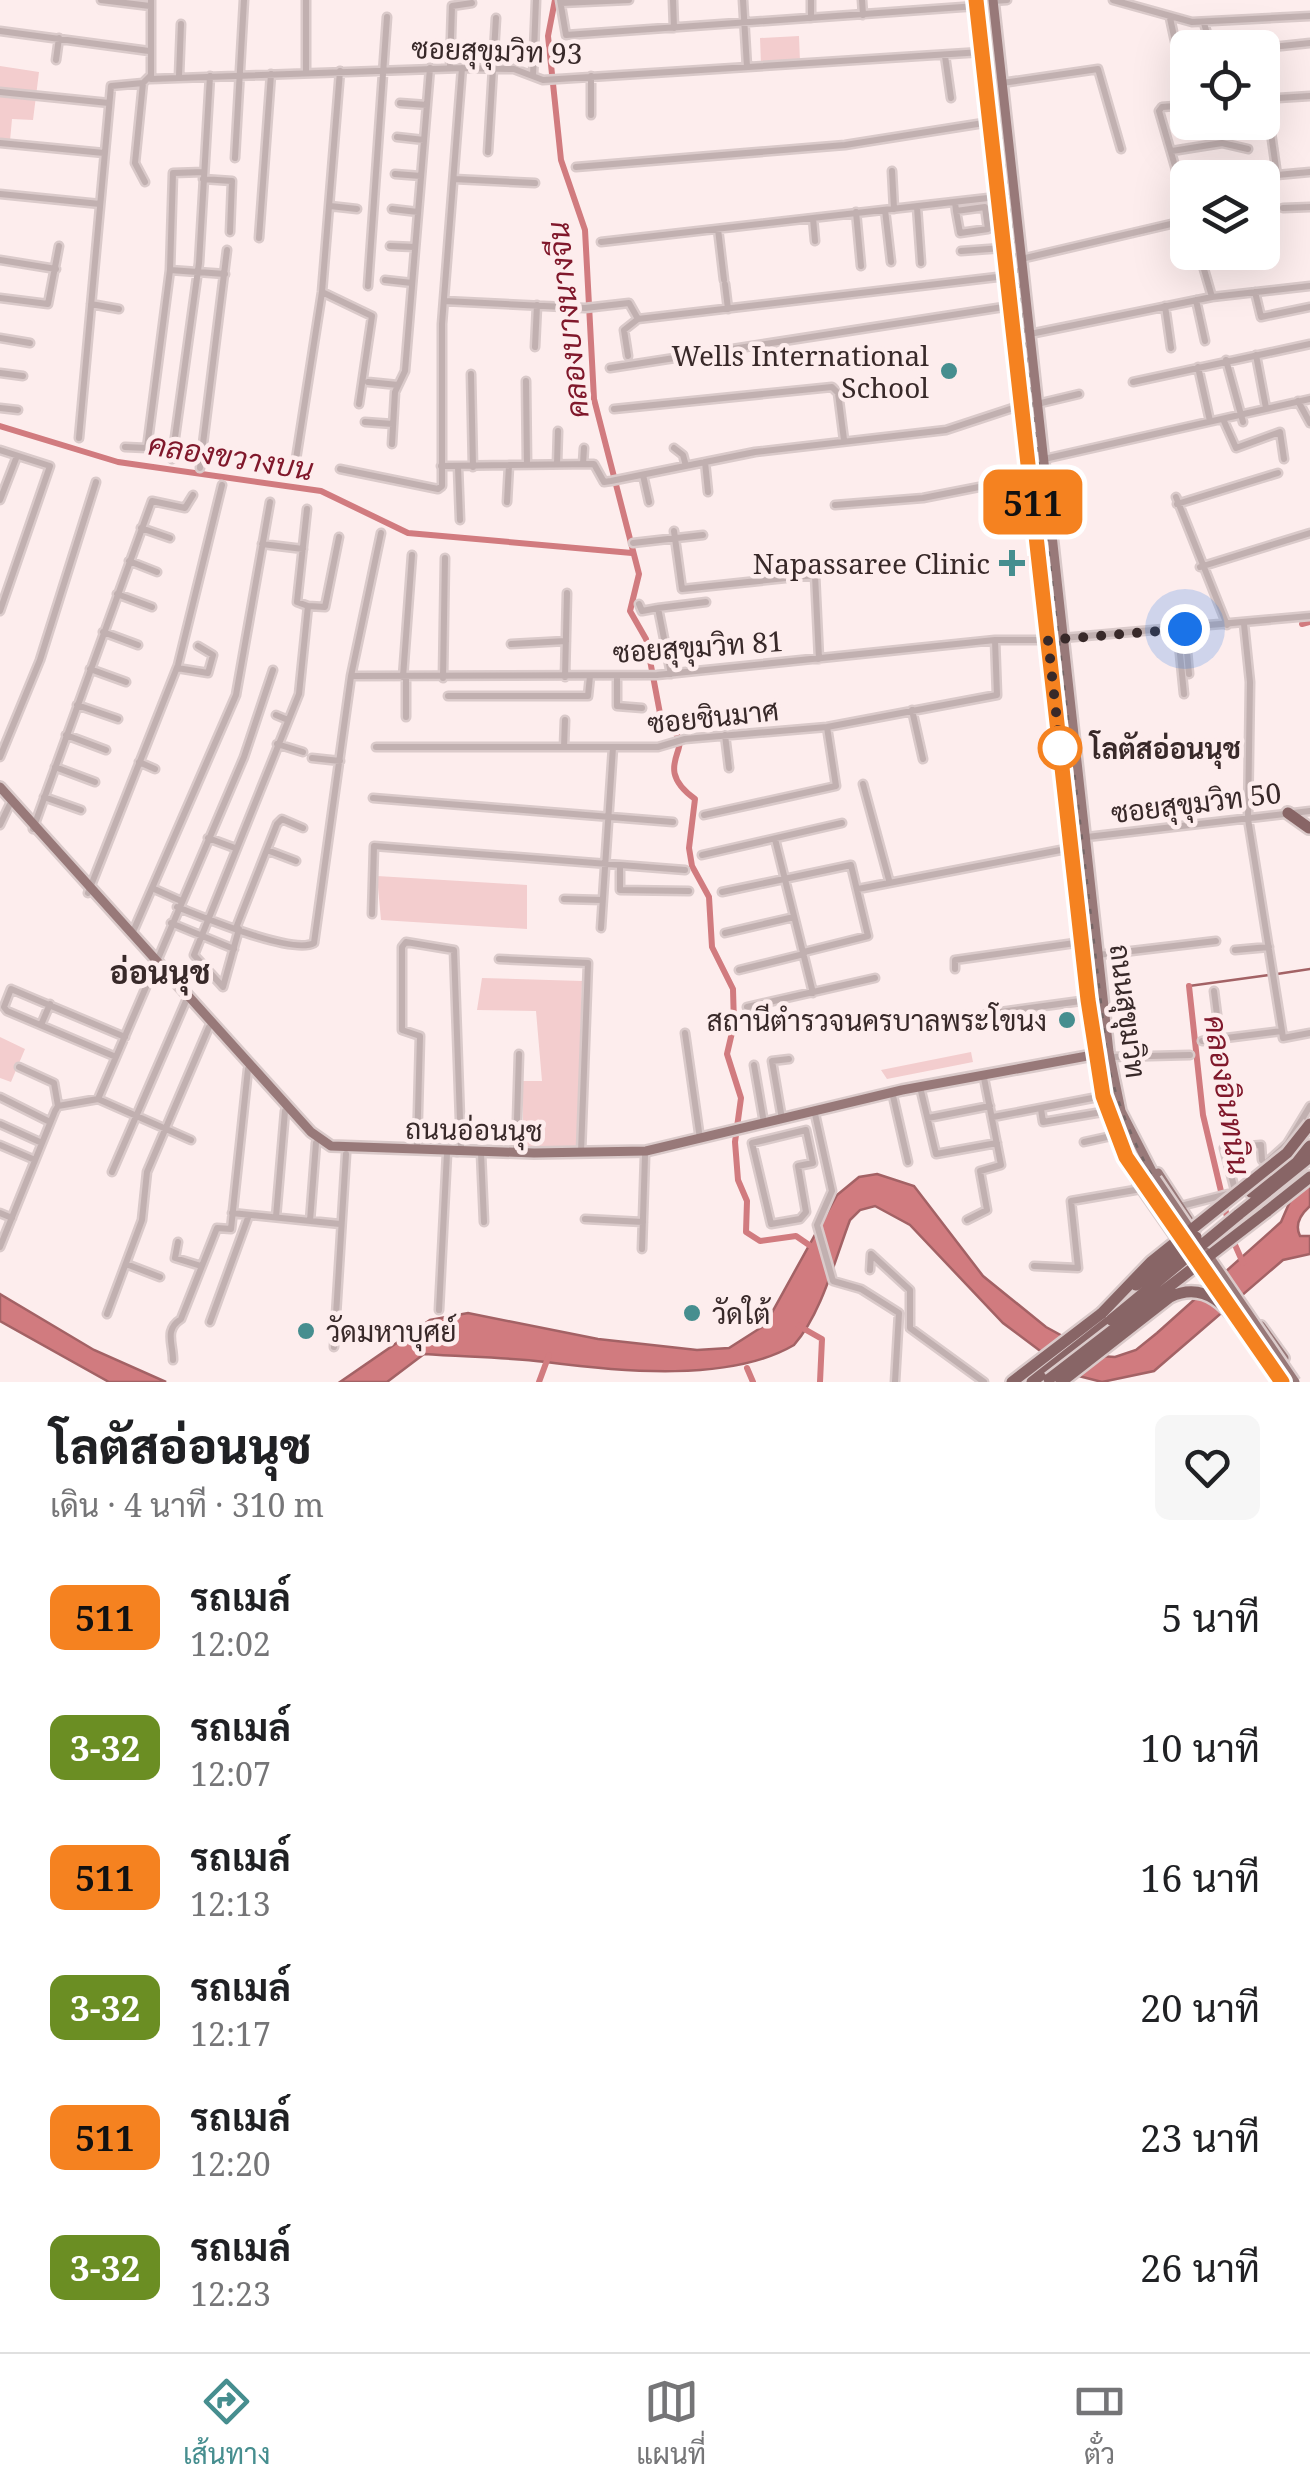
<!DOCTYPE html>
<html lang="th">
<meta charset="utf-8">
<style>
:root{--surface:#fff;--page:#f6f6f6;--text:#202124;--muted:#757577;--line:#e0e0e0;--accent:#468e8f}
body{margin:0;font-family:"Noto Serif",Sarabun,serif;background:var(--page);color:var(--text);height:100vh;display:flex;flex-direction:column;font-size:38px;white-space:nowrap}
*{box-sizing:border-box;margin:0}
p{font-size:32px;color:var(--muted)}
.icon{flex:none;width:55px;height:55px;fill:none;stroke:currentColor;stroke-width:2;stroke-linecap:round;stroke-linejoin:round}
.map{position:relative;height:1382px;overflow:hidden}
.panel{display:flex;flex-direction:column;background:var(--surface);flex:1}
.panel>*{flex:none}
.badge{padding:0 20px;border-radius:15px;font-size:35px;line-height:65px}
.controls{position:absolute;left:1170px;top:30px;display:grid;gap:20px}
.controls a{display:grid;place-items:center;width:110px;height:110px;border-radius:15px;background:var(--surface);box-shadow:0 10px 40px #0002;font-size:50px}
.you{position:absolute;width:50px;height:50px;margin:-25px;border:8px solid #fff;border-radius:50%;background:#1a73e8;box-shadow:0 0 0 15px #1a73e833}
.map>.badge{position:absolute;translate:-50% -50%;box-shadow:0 0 0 5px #fff}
.round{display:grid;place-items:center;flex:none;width:105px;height:105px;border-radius:15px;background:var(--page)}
.head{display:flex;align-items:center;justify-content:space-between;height:170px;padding:0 50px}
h1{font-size:48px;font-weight:800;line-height:75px}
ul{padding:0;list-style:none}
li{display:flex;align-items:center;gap:30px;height:130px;padding:0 50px}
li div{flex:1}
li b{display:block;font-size:38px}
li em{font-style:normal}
li .badge{min-width:110px;font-weight:700;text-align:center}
.tab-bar{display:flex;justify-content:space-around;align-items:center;height:140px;border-top:2px solid var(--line);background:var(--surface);font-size:28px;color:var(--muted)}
.tab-bar a{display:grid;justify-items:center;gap:5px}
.tab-bar .selected{color:var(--accent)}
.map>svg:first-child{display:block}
.green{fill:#f3cdce}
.water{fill:#d17b7f;stroke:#a36265;stroke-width:2.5}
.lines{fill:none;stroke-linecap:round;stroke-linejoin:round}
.stream{stroke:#a36265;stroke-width:2.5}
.canal{stroke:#d17b7f;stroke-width:6}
.minor-casing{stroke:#dacaca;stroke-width:11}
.major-casing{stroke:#dacaca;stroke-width:14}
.highway-casing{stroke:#dacaca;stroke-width:16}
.minor{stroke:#c1b0b0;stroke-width:6}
.major{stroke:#987979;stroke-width:9}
.highway{stroke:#886566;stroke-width:11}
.rail{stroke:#756666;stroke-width:2.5;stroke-dasharray:5 10;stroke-linecap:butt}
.major-bridge-casing{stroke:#dacaca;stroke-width:14;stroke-linecap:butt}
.highway-bridge-casing{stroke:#dacaca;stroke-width:16;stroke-linecap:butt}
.major-bridge{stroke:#987979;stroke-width:9}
.highway-bridge{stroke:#886566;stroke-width:11}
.line-casing{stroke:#fff;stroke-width:22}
.line{stroke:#f58220;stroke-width:15}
.walk{stroke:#382929;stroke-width:10;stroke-dasharray:0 18}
.poi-dot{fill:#468e8f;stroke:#fdeded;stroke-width:4}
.stop-dot{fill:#fff;stroke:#f58220;stroke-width:5}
.labels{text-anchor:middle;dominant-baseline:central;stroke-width:9;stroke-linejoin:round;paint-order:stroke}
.street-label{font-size:28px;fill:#382929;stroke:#fdeded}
.poi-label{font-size:28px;fill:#382929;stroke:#fdeded;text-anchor:end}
.stop-label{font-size:28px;font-weight:bold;fill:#382929;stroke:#fdeded;text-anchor:start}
.water-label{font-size:30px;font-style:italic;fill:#80182b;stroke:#fdeded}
.quarter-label{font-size:32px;font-weight:bold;fill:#382929;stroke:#fdeded}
</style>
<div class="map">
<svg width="1310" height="1382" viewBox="0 0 1310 1382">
<rect width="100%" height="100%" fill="#fdeded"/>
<!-- green -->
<path class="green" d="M799 36 800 62 761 65 760 38Z
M0 66 39 72 33 120 12 119 10 141 0 140Z
M377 876 527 885V929L381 920Z
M482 978 582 981 577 1151H523V1081H542L536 1011 477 1010Z
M0 1037 25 1049 11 1082 0 1078Z
M971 1052 973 1062 887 1079 881 1070Z"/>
<!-- water -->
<path class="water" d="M877 1174 914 1186 983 1276 1046 1327 1099 1356 1115 1357 1136 1350 1157 1333 1281 1222 1291 1199 1310 1182V1206C1301 1214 1294 1224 1300 1236H1310V1254L1283 1260 1154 1371 1102 1382 1071 1374 1003 1323 910 1225 875 1206 860 1210 850 1220C835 1259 822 1313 794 1345 731 1382 622 1372 546 1362 505 1357 465 1357 424 1354L387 1382H340L430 1320 468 1313 598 1339 697 1350 729 1348 765 1325 837 1195 859 1177Z
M0 1294 94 1350 166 1382H109L0 1321Z"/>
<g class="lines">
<!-- stream -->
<path class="stream" d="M1277 974 1310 969
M1189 986 1269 975"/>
<!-- canal -->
<path class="canal" d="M555 0 548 36 561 160 585 230 594 399 639 574 630 611 646 639 662 724C666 728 672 730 676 734 691 749 652 768 695 799L689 848 692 866 709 897 712 947 733 989 734 1024 727 1054 741 1098 735 1142 738 1180 747 1201 746 1232 760 1241 796 1236 812 1247
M0 426 118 462 321 491 408 533 632 553
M1302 624 1310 622
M1189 986 1203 1115 1228 1221
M1232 1238 1243 1263
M799 1326 822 1339 820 1382
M747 1368 753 1382
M539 1382 549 1355"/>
<defs>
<path id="minor" d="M101 0 150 6
M151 0V79L462 68 514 69 543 80 982 52
M560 0 566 35 977 6
M673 0 674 28
M743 0 747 67
M811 0V18
M862 0 863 15
M1113 0 1192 22 1310 16
M993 1 1007 0
M561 3 629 0
M1170 18 1180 64
M1204 23 1211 48
M0 31 149 51
M1262 48 1310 43
M945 56 951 98
M56 60 59 38
M450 68 452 6 472 3
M306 72V0
M179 76 181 24
M533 76 536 0
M591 76V115
M143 83 135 163 145 182
M1002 83 1098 69 1121 149
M0 92 109 103
M1266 98 1277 175 1310 172
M1264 99 1310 96
M400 103 427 105
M1188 105 1162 107 1159 111 1188 211
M397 137 424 140
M0 143 104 153
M1172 151 1222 143 1248 149
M488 152 496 18
M235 158 244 0
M576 167 845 145 990 122
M892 171 894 209
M395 174 421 176
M203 179 232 181 230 232
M454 179 535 183
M0 194 100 204
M955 202 956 211 985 207 988 229 960 233 956 211
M330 206 357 209
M917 207 921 263
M1283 208 1310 207
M392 209 418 212
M885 210 891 262
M856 212 861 266
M813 218 815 241
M718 229 724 280
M259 238 271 74
M601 242 997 197
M390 246 415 247
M961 251 1003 248
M1199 252 1212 297
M1021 259 1188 220
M0 260 56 269
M170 270 173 173 204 172
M385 280 412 283
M725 284 728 309
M368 286 387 17
M322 292 372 316 359 404
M1255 292 1261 317 1310 307
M0 298 48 304 59 246
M1196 300 1205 341
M444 301 585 308 629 303 638 319 1006 276
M91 304 119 309
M1165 306 1171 348
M1030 334 1212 297 1310 286
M0 338 30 343
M535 347 537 305
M1256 355 1266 408
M628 356 624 330 638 319
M1226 360 1243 422
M1198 367 1210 421
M610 368 1010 306
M0 373 23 376
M471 374 473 467
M526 381 527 465
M368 382 398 385
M1133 382 1310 344
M1298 401 1310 423
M1037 404 1079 394
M0 408 18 410
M614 409 832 387 838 393 844 440
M1223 419 1236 448 1280 432 1284 459
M365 422 393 424
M79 438 111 86 143 83 149 77
M392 444 395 392 405 371 430 68
M125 447 147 448 170 270 225 274
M674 448 683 455 686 466
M0 450 50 466 0 611
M172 459 199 263 210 76
M1044 459 1310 399
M705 462 708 492
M557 464 558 431
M583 464 584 448
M441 466 594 464 604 482 611 481 755 452 946 430 1022 405
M458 467 460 520
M200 468 227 250
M340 469 438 489 442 486V324L462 68
M294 472 322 292 340 71
M643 475 649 502
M1176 497 1227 625
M0 500 17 456
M507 502 509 465
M1177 504 1278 473
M835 505 923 498 1030 477
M141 528 170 538
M674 531 682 589 815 575 819 659
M633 543 703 535
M262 544 303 549
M129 561 157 572
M1200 567 1310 533
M117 594 152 607
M639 604 642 611 658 608
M308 606 325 607 339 537
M1244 624 1250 682 1248 819 1282 1031
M1185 629 1189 674
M103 632 138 645
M1166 634H1178L1184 694
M1063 638 1310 616
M511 644 566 641
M177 668 208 673 213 655 198 646
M90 669 126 682
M671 674 658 608 706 602
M351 676 657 675 995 640H1048
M403 677 412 555
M406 677V717
M565 677 567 593
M617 677V706L642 708
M443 678 445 558
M448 696H588L590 676
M77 705 118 719
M912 710 923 759
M276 715 288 720
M66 735 106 750
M725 735 729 768
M277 744 303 752
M376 747H658L685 739 827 727 997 695 995 640
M564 747 565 720
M0 757 40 660 96 482
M312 758 340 761
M139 762 155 769
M55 767 95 782
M863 784 889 880
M44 797 81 810
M373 798 673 822
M704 815 836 786 827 727
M0 825 10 804
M33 829 152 501 185 508 193 495
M1087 837 1310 811
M208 838 235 848
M775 839 813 993
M267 850 296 861
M702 855 842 823
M620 865V890L689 891
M152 888 179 900
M858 889 1071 848
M722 892 851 865 868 936 804 952
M88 893 178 665 222 485
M564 899 602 900
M177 907C203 917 292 955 314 943L351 676 381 533
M372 914 374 846 685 870
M171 923 234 949
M236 928 277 824 282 819 303 828
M601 928 613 747
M239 929 223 987 194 955 299 694 308 606 297 602 307 509
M725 933 794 917
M132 934 236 695 270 502
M1235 950 1269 947
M1098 955 1216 941
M499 959 588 963 581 1152
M157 961 244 757 273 670
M955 969V960L1082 942
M739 970 804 954
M1214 991 1220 1038
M764 1004 768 1025
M747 1007 875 978
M986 1014 1088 1000
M41 1025 50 1004
M685 1033 700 1139
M1202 1041 1282 1031 1283 1038 1310 1033
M116 1057 7 1011 4 1007 11 989 125 1037
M1111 1057 1190 1055
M754 1065 764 1123
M19 1067 54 1083 58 1106
M921 1091 936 1154 997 1143
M893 1096 908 1162
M0 1097 50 1122
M98 1099 191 1140
M1041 1109 1043 1122 1108 1111
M815 1114 832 1191 817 1225 833 1281 861 1289 899 1313 895 1382
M993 1117 1103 1096
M928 1118 990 1106
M782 1119 772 1061 789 1059
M0 1124 42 1143
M806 1130 813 1163 798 1166 806 1212 800 1219 771 1224 752 1143Z
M1084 1142 1116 1135
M0 1145 35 1160
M417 1150 420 1036 402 1030V947L406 942 454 950 461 1148 457 1152
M481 1153 484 1222
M516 1153 519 1054
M1265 1164 1287 1144 1310 1106
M112 1172 186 1001
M1235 1190 1224 1148 1261 1145 1262 1160
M1181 1206 1228 1194
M0 1213 12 1218
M232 1213 340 1224
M276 1217 285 1111
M585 1219 643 1222
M967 1220 987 1210 980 1171 1001 1165 984 1078
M310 1221 316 1143
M178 1242 175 1258 201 1266
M0 1247 55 1111 58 1106 98 1099 155 966
M642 1249 645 1156
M126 1264 160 1277
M1034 1266 1078 1268 1071 1201 1141 1189
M870 1270 871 1254 910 1290V1328L984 1382
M439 1310 447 1153
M107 1314 142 1220 147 1172 209 1027
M210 1322 249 1215
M334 1347 346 1154
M173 1360C173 1343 164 1330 181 1319L217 1228 231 1229 248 1069"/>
<path id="major" d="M976 0 1095 1053 1116 1135 1147 1188
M993 0 1109 1052 1121 1111 1156 1179
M0 787 311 1132 331 1146 534 1153 646 1151 902 1090 1109 1052
M1158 1173 1195 1230
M1138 1183 1179 1242
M1278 1382 1247 1335 1261 1326 1284 1358"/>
<path id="highway" d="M1288 813 1309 828
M1251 1192 1310 1146
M1266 1212 1310 1177
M1238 1215 1310 1157
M1012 1382 1102 1313
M1032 1382 1111 1320"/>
</defs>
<!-- minor casing -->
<use href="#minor" class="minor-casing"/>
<!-- major casing -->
<use href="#major" class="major-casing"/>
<!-- highway casing -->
<use href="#highway" class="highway-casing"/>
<!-- minor -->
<use href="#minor" class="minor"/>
<!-- major -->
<use href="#major" class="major"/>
<!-- highway -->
<use href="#highway" class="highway"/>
<!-- rail -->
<path class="rail" d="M985 0 1108 1064C1136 1185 1224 1282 1294 1382"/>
<defs>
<path id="major-bridge" d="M1156 1179 1194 1235
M1147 1188 1185 1243
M1206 1252 1295 1382
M1197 1259 1231 1308"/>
<path id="highway-bridge" d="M1136 1285 1196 1237
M1102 1313 1151 1262 1287 1153 1310 1124
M1111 1320 1238 1215
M1049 1379 1266 1212
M1061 1382 1170 1297C1212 1277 1234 1318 1258 1348"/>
</defs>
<!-- major-bridge casing -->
<use href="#major-bridge" class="major-bridge-casing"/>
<!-- highway-bridge casing -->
<use href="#highway-bridge" class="highway-bridge-casing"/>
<!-- major-bridge -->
<use href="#major-bridge" class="major-bridge"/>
<!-- highway-bridge -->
<use href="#highway-bridge" class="highway-bridge"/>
</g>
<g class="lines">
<defs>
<path id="line" d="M976 0 1088 1000 1103 1096 1126 1157 1282 1382"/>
</defs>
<!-- line casing -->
<use href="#line" class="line-casing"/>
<!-- line -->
<use href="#line" class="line"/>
<!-- walk -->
<path class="walk" d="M1060 748 1048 640 1185 629"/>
</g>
<!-- markers -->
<g class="poi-dot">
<circle cx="949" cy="371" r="10"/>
<path d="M1007 548h10v10h10v10h-10v10h-10v-10h-10v-10h10z"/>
<circle cx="1067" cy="1020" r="10"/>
<circle cx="692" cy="1313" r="10"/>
<circle cx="306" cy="1331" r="10"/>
</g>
<circle class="stop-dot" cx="1060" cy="748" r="20"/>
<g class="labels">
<!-- street labels -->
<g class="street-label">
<text transform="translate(497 50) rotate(2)">ซอยสุขุมวิท 93</text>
<text transform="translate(698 646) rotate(-4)">ซอยสุขุมวิท 81</text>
<text transform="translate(713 716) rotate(-6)">ซอยชินมาศ</text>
<text transform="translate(1196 802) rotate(-7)">ซอยสุขุมวิท 50</text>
<text transform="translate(1129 1011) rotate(83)">ถนนสุขุมวิท</text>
<text transform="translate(474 1129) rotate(1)">ถนนอ่อนนุช</text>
</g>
<!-- poi labels -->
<g class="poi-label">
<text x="929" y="355">Wells International<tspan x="929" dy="32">School</tspan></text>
<text x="990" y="563">Napassaree Clinic</text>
<text x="1047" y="1020">สถานีตำรวจนครบาลพระโขนง</text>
<text x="712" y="1313" text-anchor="start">วัดใต้</text>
<text x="326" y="1331" text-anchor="start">วัดมหาบุศย์</text>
</g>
<!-- stop labels -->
<g class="stop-label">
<text x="1090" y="748">โลตัสอ่อนนุช</text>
</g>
<!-- water labels -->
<g class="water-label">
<text transform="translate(567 320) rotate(-96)">คลองบางนางจีน</text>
<text transform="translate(231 456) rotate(9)">คลองขวางบน</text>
<text transform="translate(1228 1095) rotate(81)">คลองอินทนิน</text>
</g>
<!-- quarter labels -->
<g class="quarter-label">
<text x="160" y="971">อ่อนนุช</text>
</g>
</g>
</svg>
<div class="controls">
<a><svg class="icon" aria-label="locate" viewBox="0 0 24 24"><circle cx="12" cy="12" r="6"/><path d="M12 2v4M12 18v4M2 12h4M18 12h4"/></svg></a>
<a><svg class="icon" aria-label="layers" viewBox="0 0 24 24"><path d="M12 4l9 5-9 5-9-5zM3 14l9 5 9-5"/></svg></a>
</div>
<div class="you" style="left:1185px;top:629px"></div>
<b class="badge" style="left:1033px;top:502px;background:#f58220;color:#111">511</b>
</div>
<section class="panel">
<div class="head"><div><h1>โลตัสอ่อนนุช</h1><p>เดิน · 4 นาที · 310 m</p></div><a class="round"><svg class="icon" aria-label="heart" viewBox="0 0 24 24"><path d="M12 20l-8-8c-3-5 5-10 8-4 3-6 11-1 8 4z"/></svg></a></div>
<ul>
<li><span class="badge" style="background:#f58220;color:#111">511</span><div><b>รถเมล์</b><p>12:02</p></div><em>5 นาที</em></li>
<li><span class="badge" style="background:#6b8e23;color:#fff">3-32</span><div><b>รถเมล์</b><p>12:07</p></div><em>10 นาที</em></li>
<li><span class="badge" style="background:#f58220;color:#111">511</span><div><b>รถเมล์</b><p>12:13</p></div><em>16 นาที</em></li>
<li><span class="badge" style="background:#6b8e23;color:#fff">3-32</span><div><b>รถเมล์</b><p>12:17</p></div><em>20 นาที</em></li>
<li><span class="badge" style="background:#f58220;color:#111">511</span><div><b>รถเมล์</b><p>12:20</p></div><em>23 นาที</em></li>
<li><span class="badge" style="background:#6b8e23;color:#fff">3-32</span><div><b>รถเมล์</b><p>12:23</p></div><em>26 นาที</em></li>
</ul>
</section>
<nav class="tab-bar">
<a class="selected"><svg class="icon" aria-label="directions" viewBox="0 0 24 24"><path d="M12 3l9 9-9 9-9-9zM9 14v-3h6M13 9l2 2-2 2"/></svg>เส้นทาง</a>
<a><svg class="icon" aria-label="map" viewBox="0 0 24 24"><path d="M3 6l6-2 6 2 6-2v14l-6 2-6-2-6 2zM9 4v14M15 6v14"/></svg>แผนที่</a>
<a><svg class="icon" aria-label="tickets" viewBox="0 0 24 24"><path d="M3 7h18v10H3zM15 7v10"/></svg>ตั๋ว</a>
</nav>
